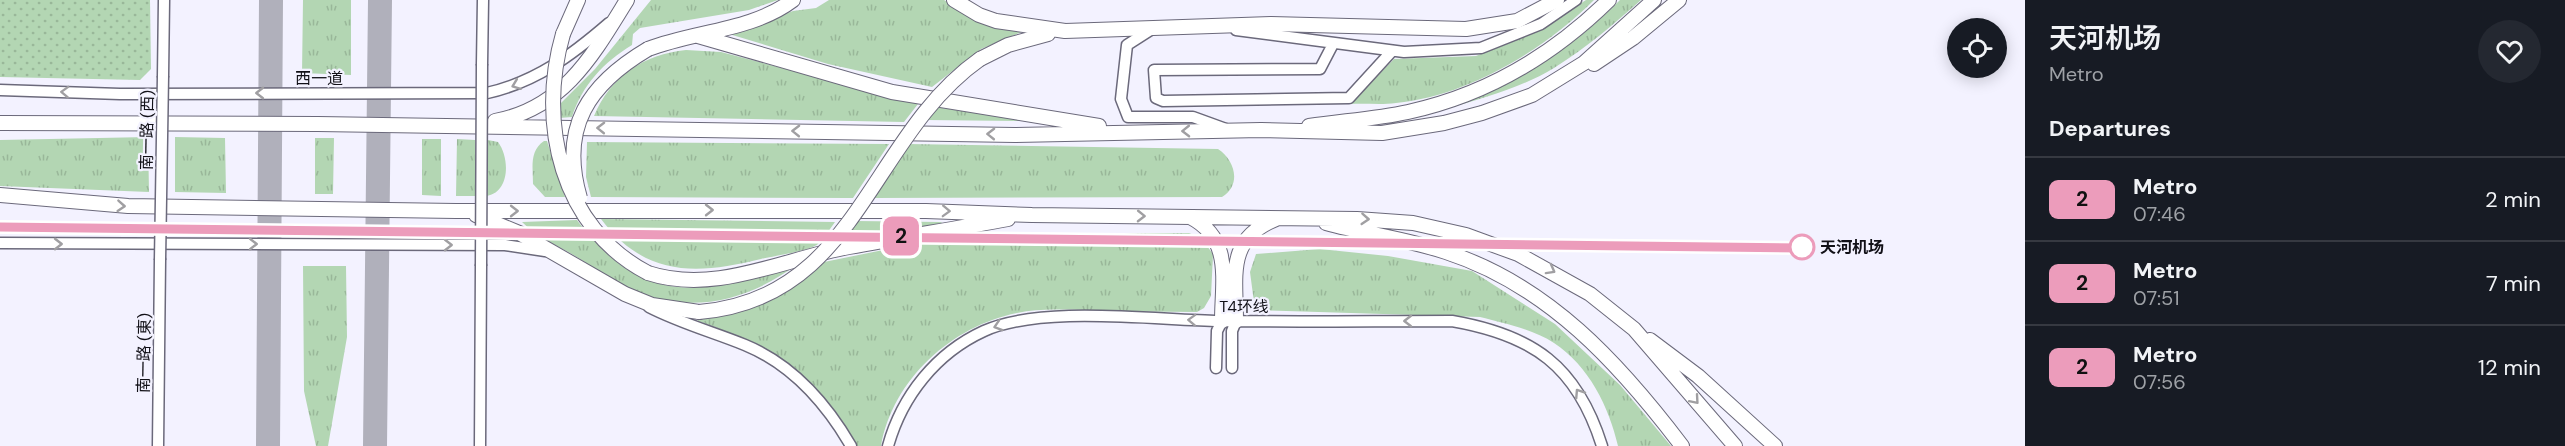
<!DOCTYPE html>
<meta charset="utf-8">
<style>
:root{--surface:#171b24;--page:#242831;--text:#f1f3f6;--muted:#9ea1a6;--line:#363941}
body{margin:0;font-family:"DM Sans","Noto Sans SC",sans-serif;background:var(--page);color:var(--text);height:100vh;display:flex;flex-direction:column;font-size:22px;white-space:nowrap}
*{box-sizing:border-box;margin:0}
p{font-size:20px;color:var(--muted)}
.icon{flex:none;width:33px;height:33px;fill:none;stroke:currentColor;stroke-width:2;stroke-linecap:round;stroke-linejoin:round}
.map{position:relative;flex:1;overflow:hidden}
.drawer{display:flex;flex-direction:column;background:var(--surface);width:540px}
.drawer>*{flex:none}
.badge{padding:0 12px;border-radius:9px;font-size:21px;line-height:39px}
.controls{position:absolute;left:1947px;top:18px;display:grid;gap:12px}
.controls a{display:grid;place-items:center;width:60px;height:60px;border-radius:50%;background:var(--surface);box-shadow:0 3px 15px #0003;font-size:30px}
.map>.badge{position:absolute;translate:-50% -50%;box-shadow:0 0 0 3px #fff}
h2{padding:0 24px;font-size:22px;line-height:54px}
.round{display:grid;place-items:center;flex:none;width:63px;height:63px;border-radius:32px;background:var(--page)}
.head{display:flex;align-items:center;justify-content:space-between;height:102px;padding:0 24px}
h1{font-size:28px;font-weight:600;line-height:45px}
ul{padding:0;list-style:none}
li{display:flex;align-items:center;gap:18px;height:84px;padding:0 24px;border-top:2px solid var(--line)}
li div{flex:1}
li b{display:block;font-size:22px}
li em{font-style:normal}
li .badge{min-width:66px;font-weight:700;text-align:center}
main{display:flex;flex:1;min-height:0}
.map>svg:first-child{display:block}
.grass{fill:url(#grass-tufts)}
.park{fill:url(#park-dots)}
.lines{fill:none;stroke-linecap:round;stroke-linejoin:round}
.taxiway{stroke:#b0b0bb;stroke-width:24}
.minor-casing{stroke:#6b697b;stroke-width:13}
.major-casing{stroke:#6b697b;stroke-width:16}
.minor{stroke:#fff;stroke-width:10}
.major{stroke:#fff;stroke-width:14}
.minor-bridge-casing{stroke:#6b697b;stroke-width:13;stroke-linecap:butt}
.major-bridge-casing{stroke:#6b697b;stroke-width:16;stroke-linecap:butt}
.minor-bridge{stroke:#fff;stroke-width:10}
.major-bridge{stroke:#fff;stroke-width:14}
.oneway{stroke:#a09fa2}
.line-casing{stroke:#fff;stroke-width:14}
.line{stroke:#ec9cbb;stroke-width:9}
.stop-dot{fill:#fff;stroke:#ec9cbb;stroke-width:3}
.labels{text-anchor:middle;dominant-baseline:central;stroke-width:4.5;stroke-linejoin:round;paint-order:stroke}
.street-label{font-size:16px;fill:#111017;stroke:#f3f2ff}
.stop-label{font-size:16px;font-weight:bold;fill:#111017;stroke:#f3f2ff;text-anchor:start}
</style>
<main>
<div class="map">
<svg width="2025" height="446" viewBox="0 0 2025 446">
<defs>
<pattern id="grass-tufts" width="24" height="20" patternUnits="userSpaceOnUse" patternTransform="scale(1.5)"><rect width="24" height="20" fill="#b3d6b3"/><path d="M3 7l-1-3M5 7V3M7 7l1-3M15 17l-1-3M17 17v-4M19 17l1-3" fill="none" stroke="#99b799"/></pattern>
<pattern id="park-dots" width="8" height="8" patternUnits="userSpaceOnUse" patternTransform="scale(1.5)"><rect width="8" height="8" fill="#b3d6b3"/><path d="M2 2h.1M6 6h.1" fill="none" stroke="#99b799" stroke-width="1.8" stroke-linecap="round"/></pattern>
</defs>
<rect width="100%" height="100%" fill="#f3f2ff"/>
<!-- grass -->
<path class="grass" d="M303 0H351V75L302 73Z
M651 0H778L749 10 640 28 633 34 632 45C604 62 582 85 572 117L559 118 557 107 595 69Z
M829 0H944L976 18 1024 31 981 49 932 87 828 64 729 34 793 11 816 8Z
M1586 0H1594C1544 50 1468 96 1396 103 1381 105 1365 103 1350 104L1394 59 1476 56 1543 28Z
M1620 0H1641C1613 25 1586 48 1554 68 1521 88 1483 98 1446 109 1518 81 1565 55 1620 0Z
M686 50 721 52 918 104 904 122 594 116C610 77 644 54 686 50Z
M935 107 1024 120 1026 121 925 120Z
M148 137 149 192 0 186V140Z
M175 137 225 138 226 193 175 192Z
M315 138H334L333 194H315Z
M422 139H441V196L422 195Z
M457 139 475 140V196H456Z
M488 140 498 142C510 158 510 192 487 196Z
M544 141H547L565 197H545L533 184C533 168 529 151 544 141Z
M587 142 889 144 853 198 591 197 586 177Z
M908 144 1218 149C1235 160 1242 185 1222 197L873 198Z
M601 219 835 222C830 229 824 238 818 244 810 251 773 256 761 259 696 275 645 277 601 219Z
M577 220C644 309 701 294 796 265 752 298 699 313 645 295 621 287 601 272 580 259 561 247 538 238 522 222Z
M856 221 941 222 942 223 841 242Z
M1044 233H1189L1201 238 1213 254 1211 296 1204 308 1197 312C1160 312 1123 311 1086 310 1064 310 1039 308 1017 313 952 326 893 379 881 446H857C825 381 764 343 698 321V317L746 310 774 299 824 262 898 247 965 238Z
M1320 249 1388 256 1472 271 1555 324 1620 385 1671 446H1618C1609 407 1589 366 1554 343 1533 329 1503 323 1480 317L1255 310 1250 272 1256 254Z
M303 266H346L347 337 328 446H316L304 391Z"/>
<!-- park -->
<path class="park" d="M0 0H150L151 69 140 80 0 77Z"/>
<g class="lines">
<!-- taxiway -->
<path class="taxiway" d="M268 446 271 0
M375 446 380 0"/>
<defs>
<path id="minor" d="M1152 29 1127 45 1121 99 1128 117H1193L1226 129
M1236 30 1404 52 1481 48 1541 24 1576 0
M1333 44 1320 69 1154 70 1156 98 1163 101 1349 98 1392 51
M482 64 483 0
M163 76 164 0
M0 90 120 94 487 93C536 82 572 55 609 23
M0 243 505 245 545 251
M649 307C680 323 713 332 745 345 791 364 826 403 851 446
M1216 368 1217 331 1222 321
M1232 368V331L1236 321
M158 446 160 260
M480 446 481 266
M888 446C902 396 936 353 984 331 1042 305 1154 320 1219 321 1297 322 1374 321 1452 321 1533 335 1577 366 1602 446"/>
<path id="major" d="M954 0 979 15 996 21 1065 31 1271 24 1466 29 1517 21 1557 0
M563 34 578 0
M698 36 892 92 1099 126
M648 49C694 31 752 31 793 0
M980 59 1008 45 1048 34
M1594 64 1633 38 1679 0
M495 121C564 108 593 55 627 0
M0 123 318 124 1015 135 1261 130 1382 133 1444 123 1482 113 1532 95 1584 63 1654 0
M1309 126C1342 121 1376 119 1408 112 1486 95 1553 55 1609 0
M0 195 128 206 456 211H926L1032 215 1357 219 1413 223 1466 235 1518 254 1590 294 1634 329 1735 446
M476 215 519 233 625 294 652 305 699 312
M1190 217C1233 239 1222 281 1222 321
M1326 223C1366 234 1407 239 1446 252 1548 285 1619 363 1682 446
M648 273C715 295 783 259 849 247 902 237 955 229 1008 219
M1236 321C1236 275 1226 239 1276 219
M1650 340 1698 376 1775 446"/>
</defs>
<!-- minor casing -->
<use href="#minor" class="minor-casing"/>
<!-- major casing -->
<use href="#major" class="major-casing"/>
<!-- minor -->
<use href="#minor" class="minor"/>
<!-- major -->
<use href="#major" class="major"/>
<defs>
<path id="minor-bridge" d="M160 260 163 76
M481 266 482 64"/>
<path id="major-bridge" d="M563 34C537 123 561 228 648 273
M580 198C559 127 589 84 648 49
M699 312C858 299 869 137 980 59"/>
</defs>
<!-- minor-bridge casing -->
<use href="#minor-bridge" class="minor-bridge-casing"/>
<!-- major-bridge casing -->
<use href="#major-bridge" class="major-bridge-casing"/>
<!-- minor-bridge -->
<use href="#minor-bridge" class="minor-bridge"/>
<!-- major-bridge -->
<use href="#major-bridge" class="major-bridge"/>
</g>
<!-- one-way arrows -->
<defs><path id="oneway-chevron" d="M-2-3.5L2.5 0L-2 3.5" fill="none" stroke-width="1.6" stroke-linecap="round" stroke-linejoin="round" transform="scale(1.5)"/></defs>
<g class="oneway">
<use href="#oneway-chevron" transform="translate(516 85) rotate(159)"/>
<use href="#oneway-chevron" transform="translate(65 92) rotate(-178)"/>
<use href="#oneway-chevron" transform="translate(260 93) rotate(180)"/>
<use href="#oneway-chevron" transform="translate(601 128) rotate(-179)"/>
<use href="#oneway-chevron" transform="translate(796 131) rotate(-179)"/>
<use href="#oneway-chevron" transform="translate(1186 131) rotate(179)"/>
<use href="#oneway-chevron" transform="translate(991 134) rotate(-179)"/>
<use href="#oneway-chevron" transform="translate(121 206) rotate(4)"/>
<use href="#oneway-chevron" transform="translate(709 210)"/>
<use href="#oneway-chevron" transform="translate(514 211)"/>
<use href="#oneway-chevron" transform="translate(946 211) rotate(2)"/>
<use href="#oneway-chevron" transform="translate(1141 216) rotate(1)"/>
<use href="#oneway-chevron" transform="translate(1365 219) rotate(4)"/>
<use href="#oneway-chevron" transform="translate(58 244)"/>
<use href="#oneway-chevron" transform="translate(253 244)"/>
<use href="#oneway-chevron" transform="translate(448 245)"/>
<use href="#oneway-chevron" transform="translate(1551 270) rotate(29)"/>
<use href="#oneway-chevron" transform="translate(1192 320) rotate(-178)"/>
<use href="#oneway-chevron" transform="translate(1408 321) rotate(-180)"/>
<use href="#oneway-chevron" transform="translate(998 326) rotate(162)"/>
<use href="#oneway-chevron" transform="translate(1579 393) rotate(-123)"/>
<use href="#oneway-chevron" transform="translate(1695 400) rotate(49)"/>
</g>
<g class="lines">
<defs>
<path id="line" d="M0 227 1802 248"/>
</defs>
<!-- line casing -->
<use href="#line" class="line-casing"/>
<!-- line -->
<use href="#line" class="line"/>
</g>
<!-- markers -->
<circle class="stop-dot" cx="1802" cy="247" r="12"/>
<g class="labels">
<!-- street labels -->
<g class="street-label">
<text x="319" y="78">西一道</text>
<text transform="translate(147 130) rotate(-89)">南一路 (西)</text>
<text x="1244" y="306">T4环线</text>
<text transform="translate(144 353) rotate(-89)">南一路 (東)</text>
</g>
<!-- stop labels -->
<g class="stop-label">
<text x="1820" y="247">天河机场</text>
</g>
</g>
</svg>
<div class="controls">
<a><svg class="icon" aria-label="locate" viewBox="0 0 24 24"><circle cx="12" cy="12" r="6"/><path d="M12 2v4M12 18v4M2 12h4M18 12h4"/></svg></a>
</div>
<b class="badge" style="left:901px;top:236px;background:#ec9cbb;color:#111">2</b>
</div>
<section class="drawer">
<div class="head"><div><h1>天河机场</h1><p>Metro</p></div><a class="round"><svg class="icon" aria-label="heart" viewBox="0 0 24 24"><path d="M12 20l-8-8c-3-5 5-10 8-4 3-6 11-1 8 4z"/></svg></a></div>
<h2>Departures</h2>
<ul>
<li><span class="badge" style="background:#ec9cbb;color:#111">2</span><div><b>Metro</b><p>07:46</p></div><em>2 min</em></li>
<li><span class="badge" style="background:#ec9cbb;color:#111">2</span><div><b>Metro</b><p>07:51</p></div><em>7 min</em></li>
<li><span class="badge" style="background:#ec9cbb;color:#111">2</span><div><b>Metro</b><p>07:56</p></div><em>12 min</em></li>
</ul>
</section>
</main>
